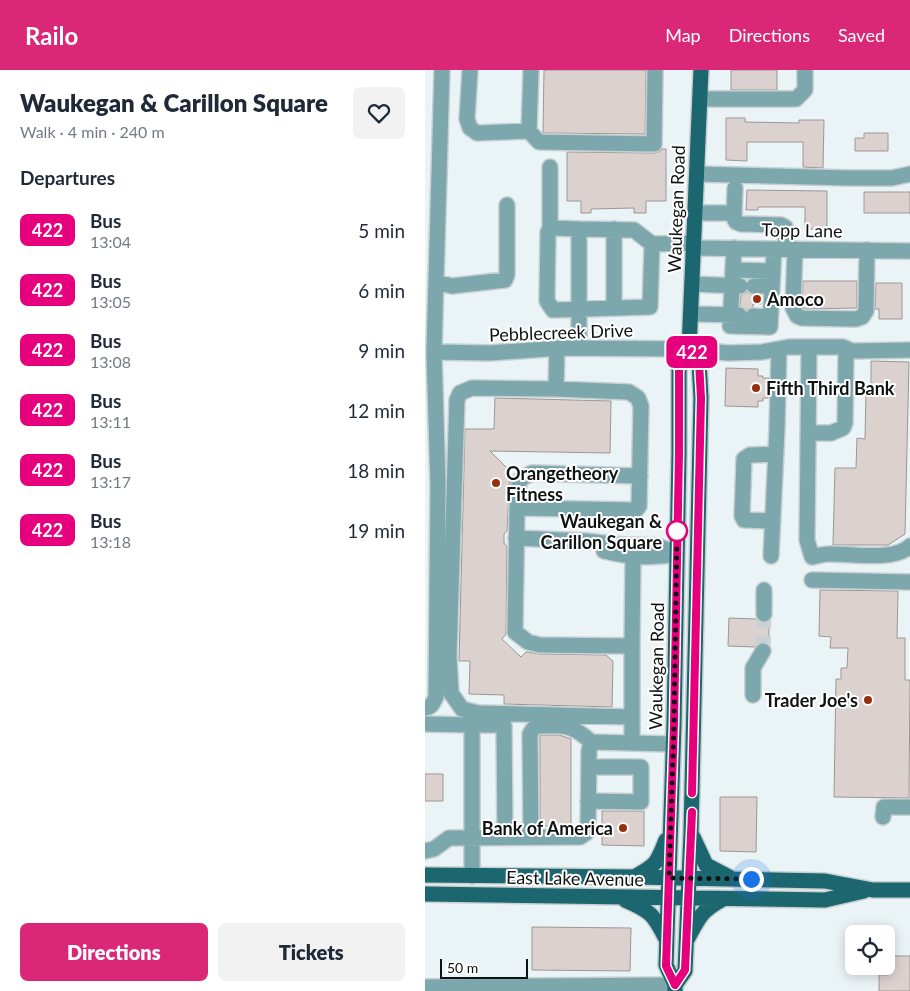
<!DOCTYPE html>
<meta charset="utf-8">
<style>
:root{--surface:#fff;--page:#f2f2f3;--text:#1f2937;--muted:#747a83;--accent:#db2777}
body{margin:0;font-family:Lato,sans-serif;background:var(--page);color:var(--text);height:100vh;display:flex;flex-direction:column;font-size:19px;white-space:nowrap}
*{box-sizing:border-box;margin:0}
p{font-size:16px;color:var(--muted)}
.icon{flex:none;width:28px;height:28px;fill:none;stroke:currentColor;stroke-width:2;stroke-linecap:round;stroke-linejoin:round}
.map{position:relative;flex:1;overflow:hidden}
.side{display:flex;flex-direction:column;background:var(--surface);width:425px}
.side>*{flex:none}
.badge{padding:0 10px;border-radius:8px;font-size:18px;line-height:32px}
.fabs{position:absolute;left:420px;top:855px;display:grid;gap:10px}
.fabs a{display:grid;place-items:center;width:50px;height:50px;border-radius:8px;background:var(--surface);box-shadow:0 2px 12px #0003;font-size:25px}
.scale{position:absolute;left:15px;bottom:12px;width:88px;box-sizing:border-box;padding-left:5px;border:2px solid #0f1212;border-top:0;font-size:14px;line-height:18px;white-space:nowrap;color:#0f1212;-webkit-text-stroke:4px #fff;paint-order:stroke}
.you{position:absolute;width:25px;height:25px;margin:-12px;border:4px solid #fff;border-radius:50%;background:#1a73e8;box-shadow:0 0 0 8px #1a73e833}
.map>.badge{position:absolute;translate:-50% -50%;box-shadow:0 0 0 2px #fff}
h2{padding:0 20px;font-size:19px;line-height:45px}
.round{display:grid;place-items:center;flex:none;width:52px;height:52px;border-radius:8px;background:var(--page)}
.summary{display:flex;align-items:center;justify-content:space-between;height:85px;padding:0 20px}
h1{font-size:24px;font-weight:800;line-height:38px}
.button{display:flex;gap:10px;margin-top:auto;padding:10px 20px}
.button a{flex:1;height:58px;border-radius:8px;background:var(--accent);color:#fff;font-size:20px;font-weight:800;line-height:58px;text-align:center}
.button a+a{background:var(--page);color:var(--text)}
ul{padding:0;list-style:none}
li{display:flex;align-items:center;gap:15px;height:60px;padding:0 20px}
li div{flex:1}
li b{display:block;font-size:19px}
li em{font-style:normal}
li .badge{min-width:55px;font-weight:700;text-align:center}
header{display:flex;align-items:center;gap:30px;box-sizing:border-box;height:70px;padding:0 25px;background:var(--accent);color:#fff}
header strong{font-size:24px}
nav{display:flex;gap:28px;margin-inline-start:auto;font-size:18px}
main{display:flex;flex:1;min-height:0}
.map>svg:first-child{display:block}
.building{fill:#dbd2d0;stroke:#9e9693}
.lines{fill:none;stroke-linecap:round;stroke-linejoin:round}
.minor-tunnel{stroke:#c9d1d3;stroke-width:15;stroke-dasharray:15 8;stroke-linecap:butt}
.minor-casing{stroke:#c7cfd1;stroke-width:18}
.major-casing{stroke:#c7cfd1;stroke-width:18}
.minor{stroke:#7ca7ad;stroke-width:15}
.major{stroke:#1b666f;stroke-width:15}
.line-casing{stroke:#fff;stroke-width:11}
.line{stroke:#e6007e;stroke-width:8}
.walk{stroke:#0f1212;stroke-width:5;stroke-dasharray:0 9}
.poi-dot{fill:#972f0f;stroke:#fff;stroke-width:2}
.stop-dot{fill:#fff;stroke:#e6007e;stroke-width:2.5}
.labels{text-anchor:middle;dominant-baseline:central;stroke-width:4;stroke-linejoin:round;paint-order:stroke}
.street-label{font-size:18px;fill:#0f1212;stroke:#fff}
.poi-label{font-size:18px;font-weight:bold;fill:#0f1212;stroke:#fff;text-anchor:start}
.stop-label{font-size:18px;font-weight:bold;fill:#0f1212;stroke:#fff;text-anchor:end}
</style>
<header>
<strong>Railo</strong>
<nav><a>Map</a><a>Directions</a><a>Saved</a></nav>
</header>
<main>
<section class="side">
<div class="summary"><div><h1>Waukegan &amp; Carillon Square</h1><p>Walk · 4 min · 240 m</p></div><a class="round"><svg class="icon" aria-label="heart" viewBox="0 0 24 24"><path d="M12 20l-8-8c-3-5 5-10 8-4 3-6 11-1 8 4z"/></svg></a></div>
<h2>Departures</h2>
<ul>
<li><span class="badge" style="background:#e6007e;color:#fff">422</span><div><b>Bus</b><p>13:04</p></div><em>5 min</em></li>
<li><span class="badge" style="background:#e6007e;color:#fff">422</span><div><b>Bus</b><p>13:05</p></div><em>6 min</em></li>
<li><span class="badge" style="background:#e6007e;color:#fff">422</span><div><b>Bus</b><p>13:08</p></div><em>9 min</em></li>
<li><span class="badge" style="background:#e6007e;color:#fff">422</span><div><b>Bus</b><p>13:11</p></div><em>12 min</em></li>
<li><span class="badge" style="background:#e6007e;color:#fff">422</span><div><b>Bus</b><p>13:17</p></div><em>18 min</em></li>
<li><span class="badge" style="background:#e6007e;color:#fff">422</span><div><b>Bus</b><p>13:18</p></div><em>19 min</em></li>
</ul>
<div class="button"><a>Directions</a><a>Tickets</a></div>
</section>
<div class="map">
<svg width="485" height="921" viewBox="0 0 485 921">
<rect width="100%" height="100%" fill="#eaf3f5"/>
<!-- building -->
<path class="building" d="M119 0H221L220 64 118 63Z
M306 0H352V20H306Z
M301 48H320V52L374 53V50H399L398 98 378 97V72H322V91L301 90Z
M439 63H463V81H430V68H439Z
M237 79H241V131H221V143H209V138L166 139V143H156V131H142V82L229 83 234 82Z
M322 120 402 121V159H380V137H333V140H321Z
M439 122H485V143H439Z
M378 211H432V238L379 239 377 236Z
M451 213H477V249H454V239H450Z
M322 222 329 225H336V234H328V237L321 240 315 236 316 225Z
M446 291 484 292 480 464 463 475H408L410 398H431L432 368 440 369 441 321H446Z
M301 298 333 299V306H338V308H344L343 328H338V331H333V337L300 336Z
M70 328 186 331 185 383 65 381 85 401 82 461 79 464V473L82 477 81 564 77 569 96 587 101 582 115 584 181 585 188 591 187 637 79 634V625L44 624 45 591H34L40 359H69Z
M395 520 473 521 472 568H480V610H485L484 728 409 727 411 609H416V598H422L423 578H405L406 567 394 566Z
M304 548 331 549 339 553 344 552V574L338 572 330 577 303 576Z
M115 665H134L146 669V756H115Z
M0 704H18V731H0Z
M295 727H332L331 782 295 781Z
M177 741H219V776L177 775Z
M107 857 206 858 205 901 107 900Z
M463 886H485V921H454V905H463Z"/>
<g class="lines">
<!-- minor-tunnel -->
<path class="minor-tunnel" d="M338 581 339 544"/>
<defs>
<path id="minor" d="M45 0 42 49 45 58 52 63 104 61 114 72 229 74 230 0
M275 29H371L380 20V0
M104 61 106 0
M125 97V158
M272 104 423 108H467L485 104
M310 118 309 148 311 152 316 154 356 155 360 157 361 179
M270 143H309
M154 159 125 158 123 162 122 231 128 240 225 237 227 174
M269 178 485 181
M309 178 305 256 345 257 349 179
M370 179 368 238 372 246 377 248 431 249 437 247 441 241 442 180
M308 200 347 201
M11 212 27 216 80 210 82 205V135
M267 214 315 216
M329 216H347
M189 238V159
M266 244 314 245
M328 246 345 247
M384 277 382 470 387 487C393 486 398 484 403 484 425 483 469 492 485 476
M132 278 131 319 204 322 213 328 216 336 214 436 211 440 92 438 90 562 103 572 115 575 207 576V673
M154 278V159L209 160 227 174 269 173
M9 282 65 283 136 278 264 279 303 283 337 282 364 277H418L427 281 485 280
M131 319 47 318 35 323 32 330 24 586 26 623 37 639 53 643 207 647
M383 363H406L418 358 420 353 421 279
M92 438 94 411 99 407 107 403 215 406
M348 451 319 450 317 446 319 389 325 385 351 384
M91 468 161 471 196 475 233 476 252 484
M179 481C203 487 227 489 252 484
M346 486 352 359 354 279
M387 510 485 512
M339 544V520
M207 576 208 486
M328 625V598L338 581
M0 638C7 637 8 633 11 627L13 415 9 282 17 0
M0 654 47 655V806
M47 655H79L80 767
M163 731 216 732V697H164
M458 747 459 737H485
M106 767 105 664 108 659 112 656C138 656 146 653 166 672
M0 781 9 779 24 768 155 767 161 763 163 760 164 681 166 672 248 674
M0 917 250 915"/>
<path id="major" d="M268 767 281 795 304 807
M0 805 210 807 400 811 448 820H485
M211 806C232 794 232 793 241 770
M0 824 400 830 439 821
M200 830C226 841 229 845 241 869
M263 868C274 847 277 840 298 829
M250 915 260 901 266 762 276 328 274 292 264 279
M250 921V915L241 895 249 654 254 383V299L264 279 276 0"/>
</defs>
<!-- minor casing -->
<use href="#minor" class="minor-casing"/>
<!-- major casing -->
<use href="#major" class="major-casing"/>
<!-- minor -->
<use href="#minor" class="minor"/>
<!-- major -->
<use href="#major" class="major"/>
</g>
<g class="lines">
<defs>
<path id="line" d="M267 742 260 900 250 915 241 896 249 654 254 383V300L264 279 274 292 276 328 267 723"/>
</defs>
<!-- line casing -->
<use href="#line" class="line-casing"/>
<!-- line -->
<use href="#line" class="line"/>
<!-- walk -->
<path class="walk" d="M252 461 249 654 244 808 326 809"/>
</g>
<!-- markers -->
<g class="poi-dot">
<circle cx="332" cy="229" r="5"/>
<circle cx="331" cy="318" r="5"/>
<circle cx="71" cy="413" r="5"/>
<circle cx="443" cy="630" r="5"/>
<circle cx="198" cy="758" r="5"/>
</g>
<circle class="stop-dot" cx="252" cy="461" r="10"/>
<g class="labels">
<!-- street labels -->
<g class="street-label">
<text transform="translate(251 139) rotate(-88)">Waukegan Road</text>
<text transform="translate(377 160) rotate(1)">Topp Lane</text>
<text transform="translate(136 262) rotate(-2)">Pebblecreek Drive</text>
<text transform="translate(231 596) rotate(-89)">Waukegan Road</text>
<text transform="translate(150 808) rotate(1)">East Lake Avenue</text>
</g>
<!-- poi labels -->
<g class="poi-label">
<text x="342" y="229">Amoco</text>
<text x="341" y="318">Fifth Third Bank</text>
<text x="81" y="403">Orangetheory<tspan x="81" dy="21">Fitness</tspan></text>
<text x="433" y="630" text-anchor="end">Trader Joe's</text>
<text x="188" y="758" text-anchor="end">Bank of America</text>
</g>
<!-- stop labels -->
<g class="stop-label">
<text x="237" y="451">Waukegan &amp;<tspan x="237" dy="21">Carillon Square</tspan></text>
</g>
</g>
</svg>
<div class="fabs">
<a><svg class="icon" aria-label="locate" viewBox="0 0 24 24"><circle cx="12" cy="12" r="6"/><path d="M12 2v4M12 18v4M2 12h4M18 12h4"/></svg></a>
</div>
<div class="scale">50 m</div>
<div class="you" style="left:326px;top:809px"></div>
<b class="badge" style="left:267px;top:282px;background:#e6007e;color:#fff">422</b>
</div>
</main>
